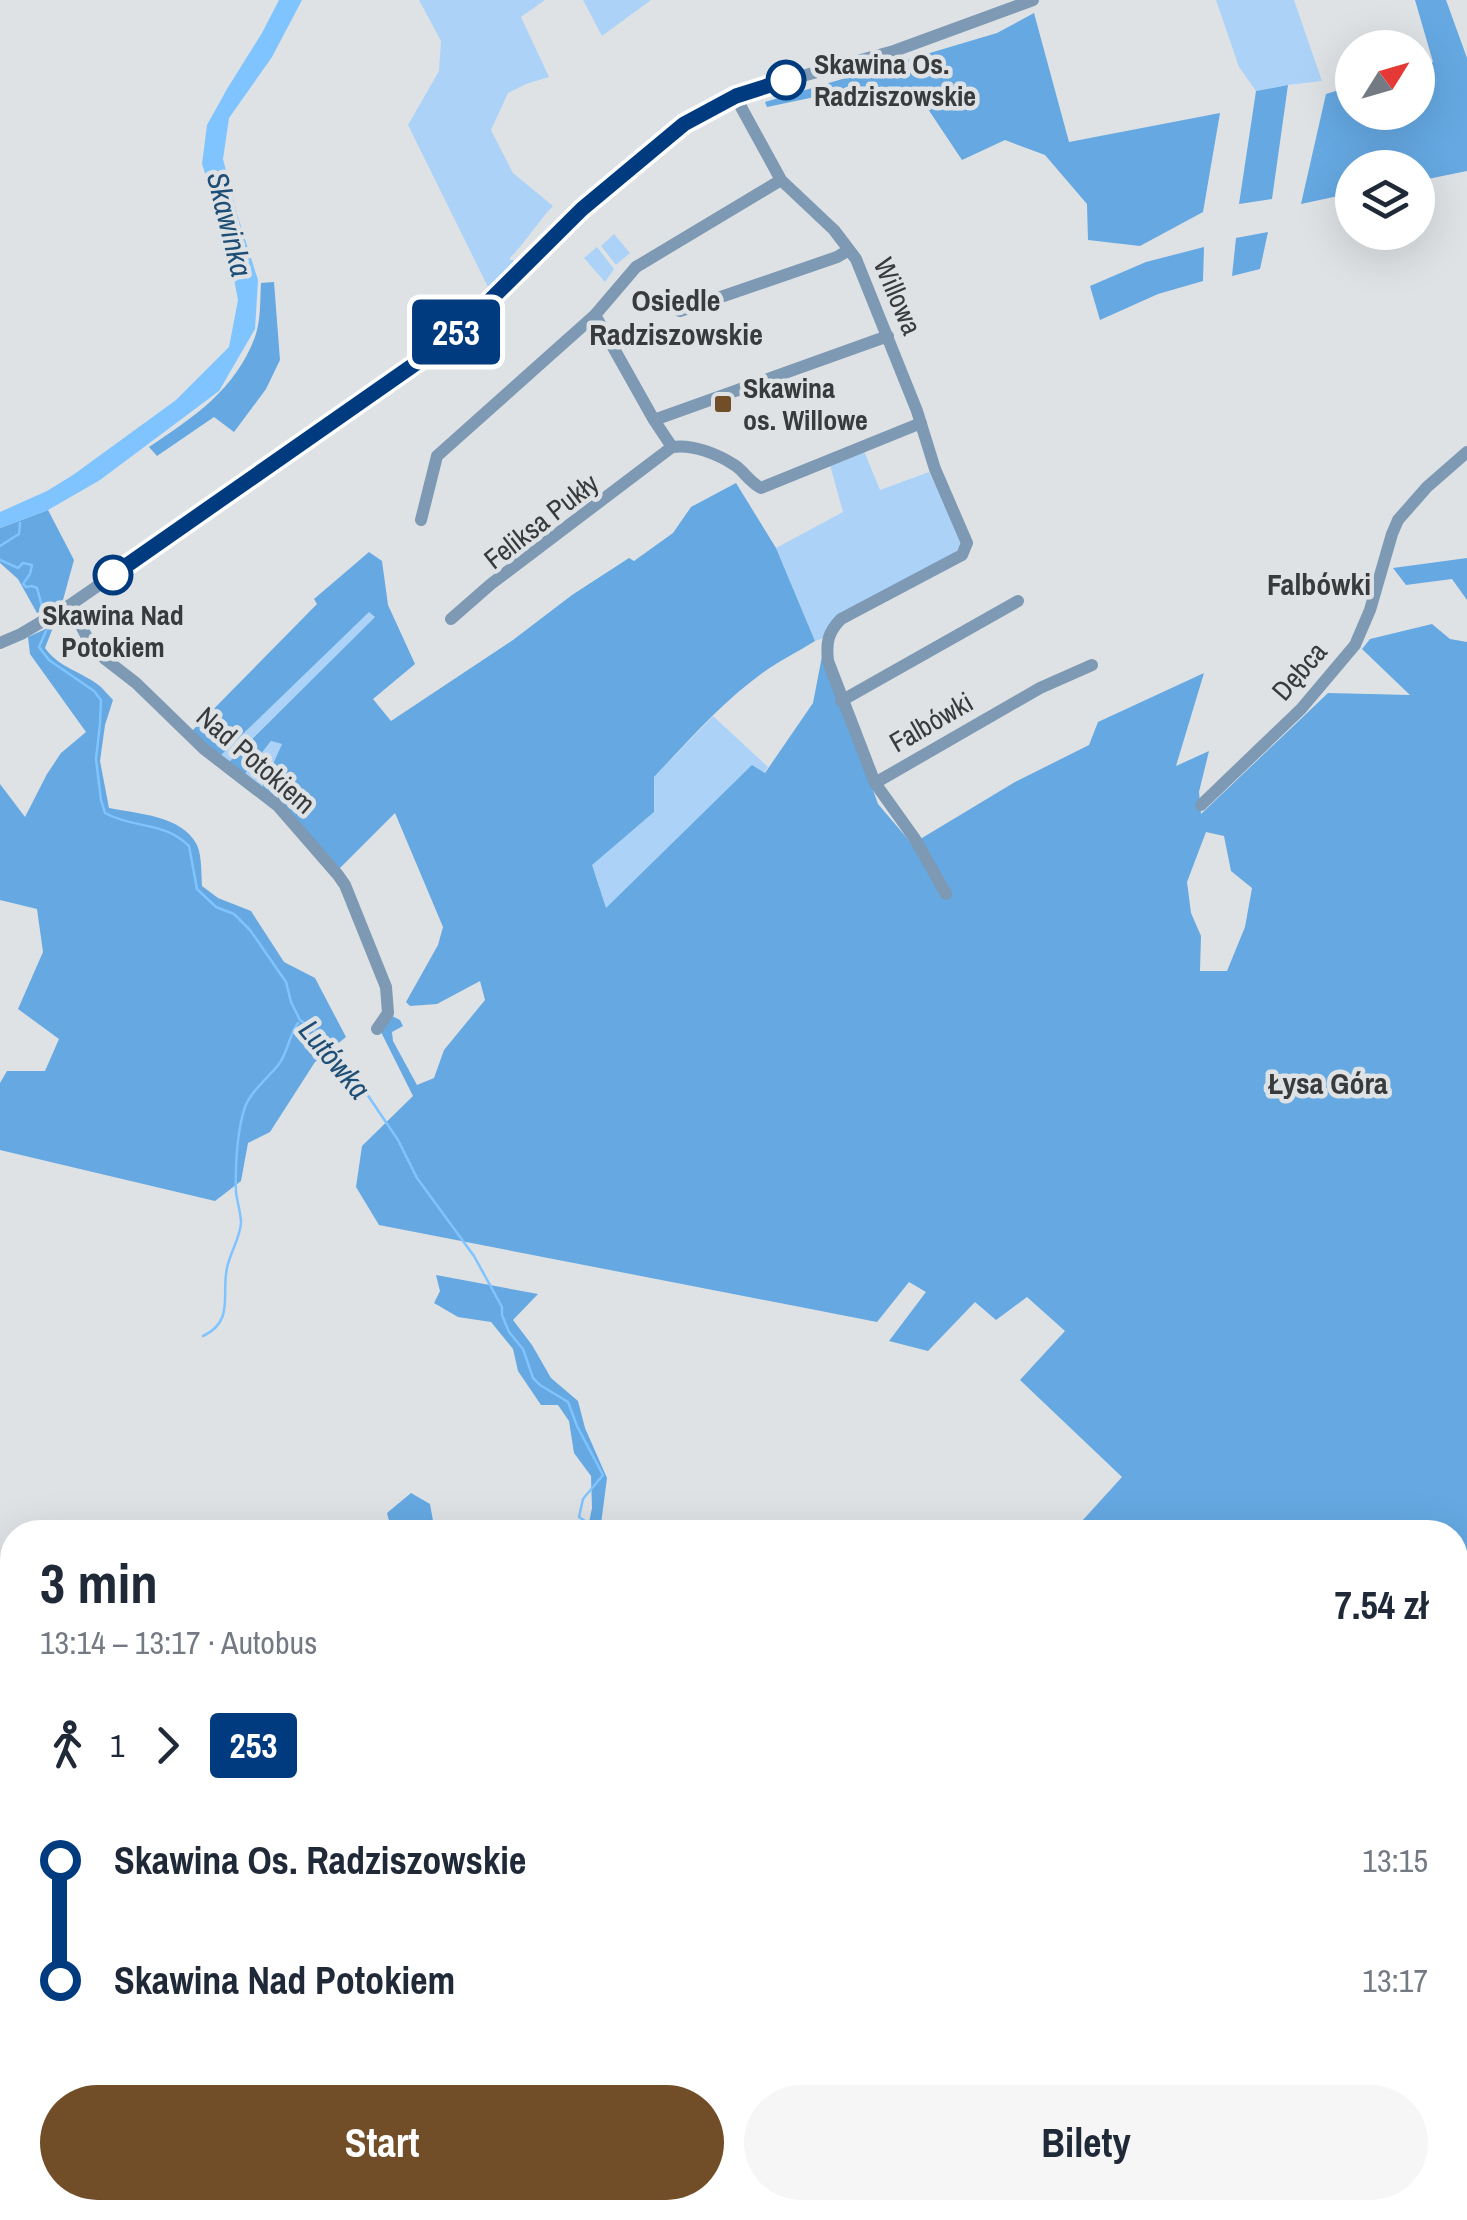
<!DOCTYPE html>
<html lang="pl">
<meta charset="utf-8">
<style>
:root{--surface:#fff;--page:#f6f6f7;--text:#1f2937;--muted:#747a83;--accent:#714e27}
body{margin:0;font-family:"Archivo Narrow",sans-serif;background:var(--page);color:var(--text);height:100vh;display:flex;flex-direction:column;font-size:38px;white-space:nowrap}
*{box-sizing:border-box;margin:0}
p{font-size:32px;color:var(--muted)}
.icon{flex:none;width:55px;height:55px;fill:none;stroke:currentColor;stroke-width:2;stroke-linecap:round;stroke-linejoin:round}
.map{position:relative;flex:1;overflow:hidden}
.sheet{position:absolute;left:0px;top:1520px;width:1468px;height:700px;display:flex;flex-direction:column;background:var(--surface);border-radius:40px 40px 0 0;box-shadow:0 10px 40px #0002}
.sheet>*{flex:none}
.badge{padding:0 20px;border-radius:8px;font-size:35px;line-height:65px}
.needle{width:65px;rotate:53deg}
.controls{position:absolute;left:1335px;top:30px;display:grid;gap:20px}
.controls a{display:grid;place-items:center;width:100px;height:100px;border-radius:50%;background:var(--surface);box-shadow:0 10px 40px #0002;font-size:50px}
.map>.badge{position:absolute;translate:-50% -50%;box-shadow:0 0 0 5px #fff}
.legs{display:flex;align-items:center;gap:15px;height:110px;padding:0 40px;font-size:32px}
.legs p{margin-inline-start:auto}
.head{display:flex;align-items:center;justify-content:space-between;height:170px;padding:0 40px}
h1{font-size:55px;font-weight:700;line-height:75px}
.action{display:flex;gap:20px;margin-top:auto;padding:20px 40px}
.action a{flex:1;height:115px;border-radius:60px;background:var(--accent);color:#fff;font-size:40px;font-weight:700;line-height:115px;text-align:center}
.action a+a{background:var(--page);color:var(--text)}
ul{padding:0 40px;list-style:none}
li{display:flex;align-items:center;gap:35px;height:120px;font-size:38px}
li i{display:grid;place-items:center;width:15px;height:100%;margin:0 12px;background:currentColor}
li i::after{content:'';width:25px;height:25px;margin:-12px;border:8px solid;border-radius:50%;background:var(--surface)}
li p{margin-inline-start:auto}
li:first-child i{background:linear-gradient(#0000 50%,currentColor 0)}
li:last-child i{background:linear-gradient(currentColor 50%,#0000 0)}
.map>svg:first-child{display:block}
.green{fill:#acd3f7}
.forest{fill:#65a8e2;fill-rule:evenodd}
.water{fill:#7fc3ff}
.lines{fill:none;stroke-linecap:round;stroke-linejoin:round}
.stream{stroke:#7fc3ff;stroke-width:2.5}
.minor{stroke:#7d99b3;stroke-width:12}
.line-1-casing{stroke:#fff;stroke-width:22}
.line-1{stroke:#003b80;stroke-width:15}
.stop-1-dot{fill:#fff;stroke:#003b80;stroke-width:5}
.poi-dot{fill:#714e27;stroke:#dee2e5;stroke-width:4}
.labels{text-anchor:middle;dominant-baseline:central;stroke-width:9;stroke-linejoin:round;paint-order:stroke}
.stop-label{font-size:28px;font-weight:bold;fill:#383a3b;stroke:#dee2e5;text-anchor:start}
.street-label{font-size:28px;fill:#383a3b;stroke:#dee2e5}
.poi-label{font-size:28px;font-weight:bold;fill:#383a3b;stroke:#dee2e5;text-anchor:start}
.water-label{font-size:30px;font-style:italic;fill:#1e4e75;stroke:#dee2e5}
.neighbourhood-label{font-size:30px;font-weight:bold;fill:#383a3b;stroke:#dee2e5}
</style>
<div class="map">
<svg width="1467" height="2220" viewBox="0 0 1467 2220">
<rect width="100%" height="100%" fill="#dee2e5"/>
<!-- green -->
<path class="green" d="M419 0H545L521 17 549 77 526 84 508 93 491 130 513 173 553 206C537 223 525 243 509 259L519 262 488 287 408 125 439 71 441 41Z
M583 0H651L602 36Z
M1216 0H1294L1322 81 1288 85 1256 91 1239 67Z
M614 234 630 253 616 265 601 246Z
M597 247 614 269 605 282 584 258Z
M864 451 880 490 929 472 963 543 953 555 916 575 826 637 815 641 776 548 843 512 830 465Z
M369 611 375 617 227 764 218 758Z
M713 716 768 767 764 773 752 766 606 909 591 865 654 812V777Z
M271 741 282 744 262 788 244 775Z
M1467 2134V2179L1455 2183V2139Z"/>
<!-- forest -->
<path class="forest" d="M1415 0H1446L1467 58V171L1418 181V168H1352V193L1301 204 1326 94 1352 86V112H1418V68L1433 62Z
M1034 13 1069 142 1220 113 1203 212 1140 246 1088 240 1087 204 1045 155 1005 140 962 160 926 106 891 93 866 89 848 90 767 107 765 102 997 33Z
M1288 85 1272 199 1239 204 1256 91Z
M1268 232 1260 269 1232 276 1236 238Z
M1204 247 1203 281 1158 294 1100 320 1090 286 1146 262Z
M274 282 280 360 266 389 234 432 214 417 157 456 149 447C194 417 235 390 255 337 261 320 260 300 261 283Z
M736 483 776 548 815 641C799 651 783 659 768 669 725 699 690 739 654 777V812L592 865 606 908 752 765 765 773 813 703 823 651 878 804 912 844 1015 782 1089 745 1098 722 1204 673 1176 766 1209 751 1199 792 1201 814 1328 693 1410 695 1362 649 1370 639 1432 624 1450 639 1467 642V1973H1455V1532H1072L1122 1477 1020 1380 1065 1331 1027 1297 996 1320 975 1302 928 1351 889 1341 926 1292 909 1282 877 1322 379 1225 356 1187 362 1146 413 1096 381 1032 392 1016 400 1020 403 1026 392 1032 393 1041 417 1085 434 1078 444 1050 485 1000 480 981 437 1004 410 1006 406 1002 438 945 443 927 395 813 338 870 262 788 282 744 271 741 244 775 227 764 375 617 369 612 218 758 190 733 317 604 314 599 369 552 382 561 388 605 415 664 373 699 391 721 513 640 572 595 629 558 634 561 673 533 691 507ZM1206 832 1224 836 1231 871 1252 888 1245 927 1227 971H1200L1201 936 1191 913 1187 882Z
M48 510 74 560 63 600 37 613 18 579 0 563V528Z
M1467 558V600L1452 579 1406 585 1393 568Z
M54 625 45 648C59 668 83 672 101 687 105 691 109 696 113 700L105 725 100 761 109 808C137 814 182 815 197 845 202 856 201 873 202 886L218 898 251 911 284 962 315 978 346 1037 315 1062 270 1132 248 1143 241 1181 215 1201 0 1150V1083L7 1071H45L59 1039 18 1009 43 952 37 909 0 900V784L25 817 47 774 61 753 86 732 30 654 28 637Z
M436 1275 538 1294 513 1320 532 1345 551 1378 578 1401 585 1428 607 1478 600 1532H587L592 1508 591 1476 574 1453 569 1421 558 1405H541L518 1371 513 1349 491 1322 458 1317 434 1303 440 1291Z
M411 1493 430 1504 435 1532H392L387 1513Z"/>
<!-- water -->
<path class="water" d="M279 0H302L272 57 229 118 223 159 238 217 258 280 255 329 219 391 100 480 48 510 0 528V512L47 491 73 475 176 400 229 347 238 300 226 238 202 164 207 125 227 89 262 33Z"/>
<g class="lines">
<!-- stream -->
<path class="stream" d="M0 546 19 534 20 523
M0 560 18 568 23 563 32 565 30 574 23 584 26 587 32 586 37 588 44 614
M46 631 39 647 49 660 94 691 101 700 100 724 96 759 101 800 105 813C134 829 164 821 189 846L197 889 216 907 234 914 250 930 286 982 291 1002 300 1020 320 1035 334 1054 350 1069 398 1140 417 1178 474 1256 502 1307V1315L509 1332 523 1349 533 1378 540 1385 568 1402 577 1426 603 1475 583 1499 579 1517 596 1528 595 1532
M203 1336C235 1321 221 1294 227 1268 230 1253 240 1238 241 1223 241 1213 237 1202 236 1192 235 1168 237 1130 245 1107 251 1091 268 1078 279 1064 288 1052 289 1035 298 1023"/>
<!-- minor -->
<path class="minor" d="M735 96 781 180 834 230 856 259 917 411 935 469 967 543 962 555 841 619C828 632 826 642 828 661L875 783 1040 688 1092 665
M680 311 837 257 849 250
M595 315 654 420 672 447
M654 420 888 336
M672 447C693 444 718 454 736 466 745 473 750 482 761 488L921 423
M421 520 437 456 595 315 636 267 781 180
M70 605 89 641 105 659 136 683 204 749 278 806 338 875 345 885 386 987 388 1013 377 1029
M451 619 491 584 672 447
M0 643 21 634 70 605 403 375 466 323 611 184 685 125 722 102 758 88 894 51 1033 0
M841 701 1018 601
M875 783 915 839 946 894
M1201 805 1301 709 1355 645 1370 610 1392 534 1398 520 1427 487 1467 452
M1455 2130 1467 2125
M1225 2220 1266 2208"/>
</g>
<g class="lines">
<defs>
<path id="line-1" d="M113 575 425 357 466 324 582 209 684 124 736 96 786 80"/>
</defs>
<!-- line-1 casing -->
<use href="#line-1" class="line-1-casing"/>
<!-- line-1 -->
<use href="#line-1" class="line-1"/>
</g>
<!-- markers -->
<g class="stop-1-dot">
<circle cx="786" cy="80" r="18"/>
<circle cx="113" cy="575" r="18"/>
</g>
<rect class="poi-dot" x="713" y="394" width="20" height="20" rx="5"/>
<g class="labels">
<!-- stop labels -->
<g class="stop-label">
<text x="814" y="64">Skawina Os.<tspan x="814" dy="32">Radziszowskie</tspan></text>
<text x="113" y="615" text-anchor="middle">Skawina Nad<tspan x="113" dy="32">Potokiem</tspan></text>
</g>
<!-- street labels -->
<g class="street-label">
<text transform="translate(898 296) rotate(67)">Willowa</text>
<text transform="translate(541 521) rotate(-38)">Feliksa Pukły</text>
<text transform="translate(1299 671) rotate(-49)">Dębca</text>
<text transform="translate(931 722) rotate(-30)">Falbówki</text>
<text transform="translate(256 760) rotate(41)">Nad Potokiem</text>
</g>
<!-- poi labels -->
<g class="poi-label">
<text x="743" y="388">Skawina<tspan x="743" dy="32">os. Willowe</tspan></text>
</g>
<!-- water labels -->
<g class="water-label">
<text transform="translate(230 224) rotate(76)">Skawinka</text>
<text transform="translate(335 1059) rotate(50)">Lutówka</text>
</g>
<!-- neighbourhood labels -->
<g class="neighbourhood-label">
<text x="676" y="300">Osiedle<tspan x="676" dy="34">Radziszowskie</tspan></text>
<text x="1319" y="584">Falbówki</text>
<text x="1328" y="1083">Łysa Góra</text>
</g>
</g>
</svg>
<div class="controls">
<a><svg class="needle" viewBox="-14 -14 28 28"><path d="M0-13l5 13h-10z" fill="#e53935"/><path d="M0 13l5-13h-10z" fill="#747a83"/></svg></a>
<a><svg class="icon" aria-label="layers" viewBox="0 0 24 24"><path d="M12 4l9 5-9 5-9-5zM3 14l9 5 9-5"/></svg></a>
</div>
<b class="badge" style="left:456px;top:332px;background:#003b80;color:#fff">253</b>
<section class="sheet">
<div class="head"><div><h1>3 min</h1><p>13:14 – 13:17 · Autobus</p></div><b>7.54 zł</b></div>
<div class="legs"><svg class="icon" aria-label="walk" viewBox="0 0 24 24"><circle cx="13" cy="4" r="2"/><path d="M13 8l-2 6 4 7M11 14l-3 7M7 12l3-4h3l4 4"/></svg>1<svg class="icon" aria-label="forward" viewBox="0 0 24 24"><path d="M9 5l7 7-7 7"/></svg><b class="badge" style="background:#003b80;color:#fff">253</b></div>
<ul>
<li><i style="color:#003b80"></i><b>Skawina Os. Radziszowskie</b><p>13:15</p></li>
<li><i style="color:#003b80"></i><b>Skawina Nad Potokiem</b><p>13:17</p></li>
</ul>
<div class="action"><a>Start</a><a>Bilety</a></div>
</section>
</div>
